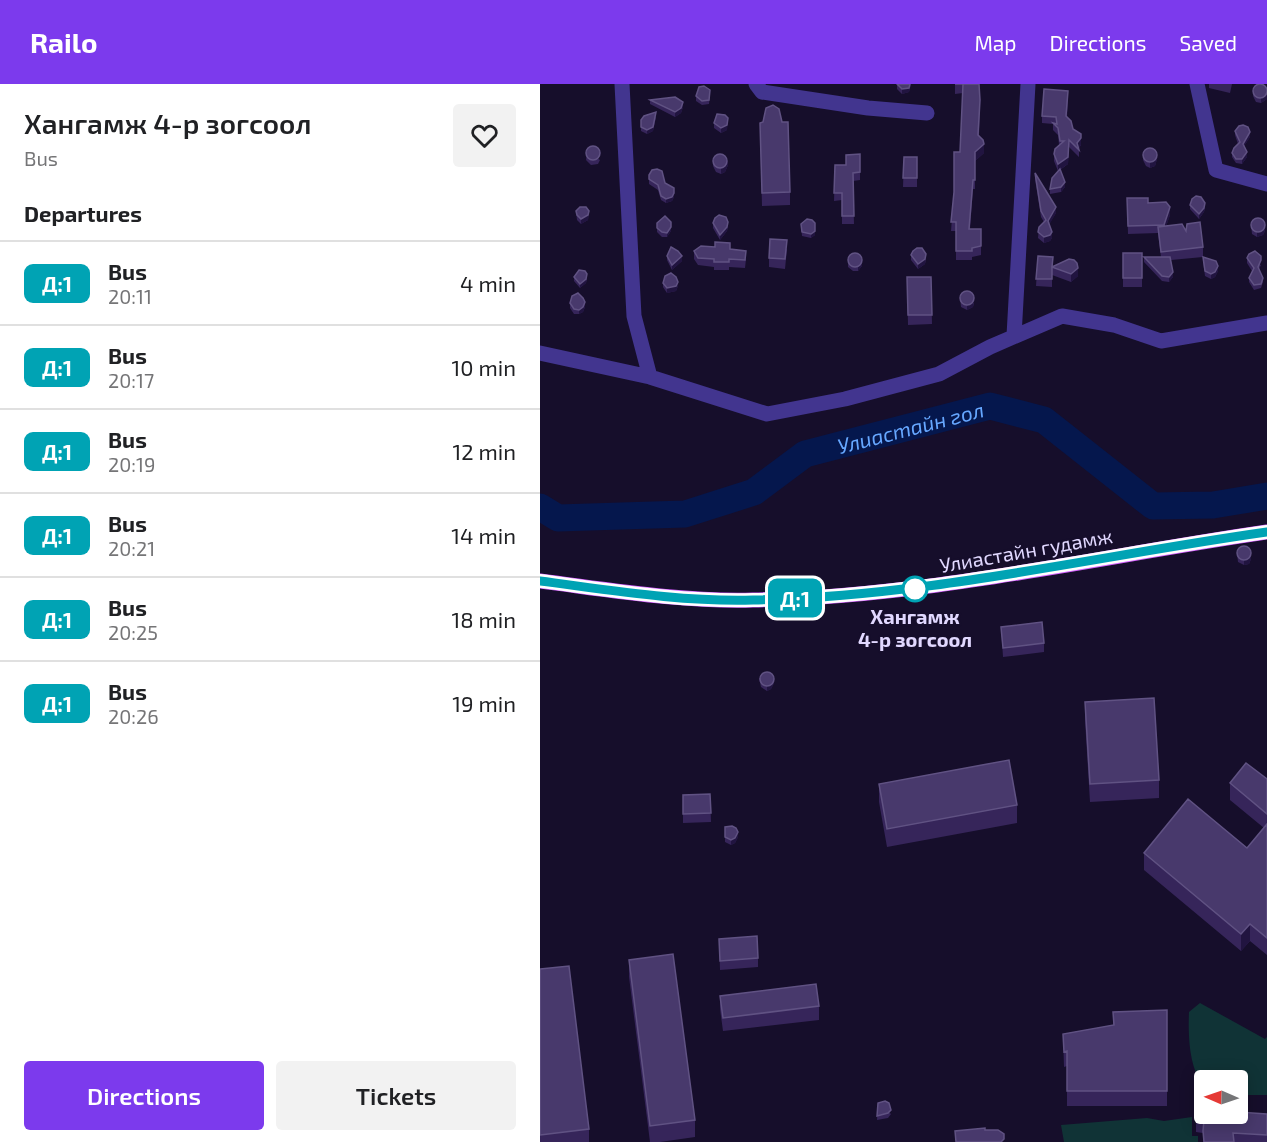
<!DOCTYPE html>
<meta charset="utf-8">
<style>
:root{--surface:#fff;--page:#f2f2f2;--text:#202124;--muted:#757577;--line:#e0e0e0;--accent:#7c3aed}
body{margin:0;font-family:"Exo 2",sans-serif;background:var(--page);color:var(--text);height:100vh;display:flex;flex-direction:column;font-size:22px;white-space:nowrap}
*{box-sizing:border-box;margin:0}
p{font-size:20px;color:var(--muted)}
.icon{flex:none;width:33px;height:33px;fill:none;stroke:currentColor;stroke-width:2;stroke-linecap:round;stroke-linejoin:round}
.map{position:relative;flex:1;overflow:hidden}
.drawer{display:flex;flex-direction:column;background:var(--surface);width:540px}
.drawer>*{flex:none}
.badge{padding:0 12px;border-radius:9px;font-size:21px;line-height:39px}
.needle{width:39px;rotate:272deg}
.controls{position:absolute;left:654px;top:986px;display:grid;gap:12px}
.controls a{display:grid;place-items:center;width:54px;height:54px;border-radius:6px;background:var(--surface);box-shadow:0 3px 15px #0003;font-size:30px}
.map>.badge{position:absolute;translate:-50% -50%;box-shadow:0 0 0 3px #fff}
h2{padding:0 24px;font-size:22px;line-height:54px}
.round{display:grid;place-items:center;flex:none;width:63px;height:63px;border-radius:6px;background:var(--page)}
.overview{display:flex;align-items:center;justify-content:space-between;height:102px;padding:0 24px}
h1{font-size:28px;font-weight:600;line-height:45px}
.action{display:flex;gap:12px;margin-top:auto;padding:12px 24px}
.action a{flex:1;height:69px;border-radius:6px;background:var(--accent);color:#fff;font-size:24px;font-weight:600;line-height:69px;text-align:center}
.action a+a{background:var(--page);color:var(--text)}
ul{padding:0;list-style:none}
li{display:flex;align-items:center;gap:18px;height:84px;padding:0 24px;border-top:2px solid var(--line)}
li div{flex:1}
li b{display:block;font-size:22px}
li em{font-style:normal}
li .badge{min-width:66px;font-weight:700;text-align:center}
header{display:flex;align-items:center;gap:36px;box-sizing:border-box;height:84px;padding:0 30px;background:var(--accent);color:#fff}
header strong{font-size:28px}
nav{display:flex;gap:33px;margin-inline-start:auto;font-size:21px}
main{display:flex;flex:1;min-height:0}
.map>svg:first-child{display:block}
.grass{fill:#103336}
.lines{fill:none;stroke-linecap:round;stroke-linejoin:round}
.river{stroke:#05174d;stroke-width:27}
.minor{stroke:#42358f;stroke-width:15}
.major{stroke:#d55fff;stroke-width:15}
.wall{fill:#36255a}
.shaded-wall{fill:#211440}
.building{fill:#48396c;stroke:#605283;stroke-width:1.5}
.line-casing{stroke:#fff;stroke-width:14}
.line{stroke:#00a3b4;stroke-width:9}
.stop-dot{fill:#fff;stroke:#00a3b4;stroke-width:3}
.labels{text-anchor:middle;dominant-baseline:central;stroke-width:4.5;stroke-linejoin:round;paint-order:stroke}
.street-label{font-size:20px;fill:#e1d8ff;stroke:#160e2b}
.stop-label{font-size:20px;font-weight:bold;fill:#e1d8ff;stroke:#160e2b}
.water-label{font-size:21px;font-style:italic;fill:#66a7ff;stroke:#160e2b}
</style>
<header>
<strong>Railo</strong>
<nav><a>Map</a><a>Directions</a><a>Saved</a></nav>
</header>
<main>
<section class="drawer">
<div class="overview"><div><h1>Хангамж 4-р зогсоол</h1><p>Bus</p></div><a class="round"><svg class="icon" aria-label="heart" viewBox="0 0 24 24"><path d="M12 20l-8-8c-3-5 5-10 8-4 3-6 11-1 8 4z"/></svg></a></div>
<h2>Departures</h2>
<ul>
<li><span class="badge" style="background:#00a3b4;color:#fff">Д:1</span><div><b>Bus</b><p>20:11</p></div><em>4 min</em></li>
<li><span class="badge" style="background:#00a3b4;color:#fff">Д:1</span><div><b>Bus</b><p>20:17</p></div><em>10 min</em></li>
<li><span class="badge" style="background:#00a3b4;color:#fff">Д:1</span><div><b>Bus</b><p>20:19</p></div><em>12 min</em></li>
<li><span class="badge" style="background:#00a3b4;color:#fff">Д:1</span><div><b>Bus</b><p>20:21</p></div><em>14 min</em></li>
<li><span class="badge" style="background:#00a3b4;color:#fff">Д:1</span><div><b>Bus</b><p>20:25</p></div><em>18 min</em></li>
<li><span class="badge" style="background:#00a3b4;color:#fff">Д:1</span><div><b>Bus</b><p>20:26</p></div><em>19 min</em></li>
</ul>
<div class="action"><a>Directions</a><a>Tickets</a></div>
</section>
<div class="map">
<svg width="727" height="1058" viewBox="0 0 727 1058">
<rect width="100%" height="100%" fill="#160e2b"/>
<!-- grass -->
<path class="grass" d="M660 919 725 955 727 953V1011H698V996H664V1003C649 984 648 952 649 928Z
M652 1033V1052H658V1058H524L521 1041 607 1034 624 1037Z"/>
<g class="lines">
<!-- river -->
<path class="river" id="s1" d="M0 423 18 434 145 430 214 408 265 370 450 322 504 336 613 422 673 421 727 412"/>
<!-- minor -->
<path class="minor" d="M82 0 94 232 110 293
M216 0 222 8 328 24 387 29
M657 0 676 86 727 100
M474 252 488 0
M0 269 110 293 227 330 305 315 399 290 450 263 522 232 574 241 621 257 727 239"/>
<!-- major -->
<path class="major" d="M0 497C71 506 142 518 213 516 386 513 556 473 727 448"/>
</g>
<!-- wall -->
<path class="wall" d="M357 0H371L369 8 362 10 357 5Z
M415 0H439L440 25 439 51 444 69 435 77V105H433L430 145H441V171L432 173V176H416V147H411L414 108 420 68 423 9 415 10Z
M669 0H692L690 9 669 4Z
M713 7 727 15 721 19 716 18 713 12Z
M170 11 169 20 162 21 156 17V12Z
M528 14 527 33 541 61 539 64V73L529 63 528 80 520 86 525 103 521 108 510 110V105L518 87 514 77V70L519 61 518 51 513 46V40L502 39V32Z
M110 16 143 23 141 29 135 33 110 20Z
M116 33 113 47 107 50 101 47V36Z
M174 39 187 46 181 49 174 44Z
M695 47 710 53 704 62 707 73 702 80 696 79 692 73V69L698 60 695 51Z
M220 51 250 108V121L222 122Z
M47 67 60 76 58 80 51 81 46 76Z
M320 70V96L313 97 314 140H302V116L294 117 295 81H306Z
M603 72 617 75 615 82 610 84 606 82 603 76Z
M364 73H377V103H363Z
M173 78 188 81 185 88 181 90 176 88 173 82Z
M495 89 516 129 509 140 512 154 510 157 504 159 498 154 499 143 504 138 501 133 495 95Z
M109 91 125 99 134 113 132 117 126 119 121 116 118 106 109 100Z
M587 114 608 119 630 131 626 142 646 147 663 163V173L631 176 633 193 629 198 622 197 604 178V173H621L618 149 588 150Z
M650 121 665 124 664 128 659 135 650 125Z
M36 127H49L48 136 41 140 37 136Z
M117 139 131 147 127 153H122L117 148Z
M173 139 188 143 187 147 180 156 173 144Z
M275 139V151L271 154 262 152 261 140Z
M711 141 725 147 723 151 717 153 712 150Z
M190 165 206 175 205 184 189 183V186H174V183L158 181 154 175V167Z
M247 165 245 185 229 183V174Z
M583 169H602V203H583Z
M371 171 386 175 385 180 378 185 371 176Z
M127 172 142 177 132 186 127 176Z
M498 172 513 183 538 192 531 198 512 191V203L496 202Z
M308 173 322 182 318 187H313L308 183Z
M707 174 721 181 719 185 723 198 721 204 714 206 709 198V194L712 187 707 179Z
M663 177 678 187 675 193 671 195 665 192Z
M34 193 47 195 46 199 40 204 34 197Z
M367 193H391L392 240 368 241Z
M123 199 138 202 136 207 127 209 123 203Z
M420 214 434 219 433 223 427 226 421 223Z
M30 219 45 223 43 228 39 230H34L30 224Z
M697 469 711 475 709 480 704 481 698 478Z
M461 543 504 559V568L463 573Z
M219 594 234 599 231 605 227 607 221 603Z
M545 618 619 696V714L550 718 545 636Z
M727 695V871L710 857 701 867 604 786V769L707 764 724 744 690 716V699Z
M339 700 477 721V739L347 763 339 718Z
M170 710 171 738 143 739V711Z
M185 743 198 753 195 759 191 761 185 758Z
M179 855 218 874V883L180 886Z
M89 876 155 1036V1053L120 1058H110L89 893Z
M0 885 49 1045V1058H0Z
M180 912 279 922V936L183 947 180 925Z
M627 926V1022H527V982L524 983 523 950 573 941V928Z
M338 1019 351 1030 348 1034 337 1036Z
M664 1029 727 1030V1058H663V1049L656 1048V1036Z"/>
<!-- shaded-wall -->
<path class="shaded-wall" d="M370 0H371L369 8 362 10V5Z
M727 10V15L721 19V14Z
M143 18V23L141 29 135 33V28Z
M116 28 113 47 107 50V46Z
M188 39 187 46 181 49V44Z
M710 48V53L703 64V60Z
M541 54V61L538 65 537 59Z
M529 56 528 80 518 87V80Z
M444 60V69L435 77V68Z
M707 68V73L702 80V75Z
M617 71V75L615 82 610 84V79Z
M188 77V81L185 88 181 90V85Z
M525 98V103L521 108V103Z
M134 109V113L132 117 126 119V115Z
M665 119 664 128 659 135V130Z
M516 123V129L508 143V137Z
M630 123V131L624 149V141Z
M48 131V136L41 140V135Z
M188 138 187 147 180 156V151Z
M131 143V147L127 153V149Z
M725 143V147L723 151 717 153V148Z
M275 147V151L271 154V150Z
M512 148V154L510 157 504 159V153Z
M386 170 385 180 378 185V180Z
M142 172V177L132 186V181Z
M322 177V182L318 187V183Z
M678 182V187L675 193 671 195V190Z
M538 184V192L531 198V190Z
M633 188V193L629 198V193Z
M47 190 46 199 40 204V200Z
M138 198V202L136 207 127 209V204Z
M434 214 433 223 427 226V222Z
M45 218V223L43 228 39 230V226Z
M711 470V475L709 480 704 481V476Z
M234 594V599L231 605 227 607V602Z
M198 748V753L195 759 191 761V756Z
M710 840V857L701 867V850Z"/>
<!-- building -->
<path class="building" d="M357 0H370L369 4 362 5Z
M415 0H439L440 16 438 51 443 56 444 60 435 68V96H433L429 145H441V162L432 164V167H416V138H411L414 108V68H420L423 0Z
M713 7a7 7 0 1 1 14 0a7 7 0 1 1-14 0Z
M164 2 170 6 169 16 162 17 156 12 159 3Z
M504 5 528 7 526 32 531 37 533 45 541 50V54L537 59 539 66 529 56 528 73 518 80 514 70 515 65 524 57H520L518 44 513 39 517 40 516 33 502 32Z
M135 13 143 18 141 24 135 28 110 16Z
M233 21 239 25 242 38H248L250 108 222 109 220 39 223 38 226 24Z
M116 28 113 43 107 46 101 43V36L104 32Z
M177 30 185 31 188 34 187 41 181 44 174 39Z
M703 41 708 43 710 48 703 60 707 68 702 75H696L692 69 694 64 700 58 695 47 699 42Z
M46 69a7 7 0 1 1 14 0a7 7 0 1 1-14 0Z
M603 71a7 7 0 1 1 14 0a7 7 0 1 1-14 0Z
M173 77a7 7 0 1 1 14 0a7 7 0 1 1-14 0Z
M320 70V88L313 89 314 132H302V109H294L295 81H306V71Z
M364 73H377V94H363Z
M117 85 122 87 125 99 134 104V109L132 113 126 115 121 112 118 101 109 95V91L112 86Z
M520 85 525 98 521 103 510 105 512 94Z
M495 89 516 123 508 137 512 148 510 151 504 153 498 148 499 143 506 136 501 127Z
M656 112 661 113 665 119 664 124 659 130 650 121 652 115Z
M587 114H608V119L626 118 630 123 624 141 588 142Z
M40 123H46L49 127 48 131 41 135 37 131 36 127Z
M179 131 186 133 188 138 187 143 180 151 173 139 175 134Z
M125 132 131 138V143L127 149 122 148 117 144V139Z
M711 141a7 7 0 1 1 14 0a7 7 0 1 1-14 0Z
M267 135 272 136 275 139V147L271 150 262 148 261 140Z
M660 138 663 163 621 168 618 143 642 140 646 147 647 140Z
M230 155 247 156 245 175 229 174Z
M175 158 190 159V165L206 167 205 176 189 175V178H174V175L158 174 154 167 161 162 175 163Z
M131 163 138 167 142 172 132 181 127 172Z
M377 164H382L386 170 385 175 378 180 371 171 373 167Z
M715 167 721 172V176L718 183 723 194 721 200 714 201 709 194 714 184 707 174 709 170Z
M308 176a7 7 0 1 1 14 0a7 7 0 1 1-14 0Z
M583 169H602V194H583Z
M498 172 513 173 512 183 529 175 534 176 537 179 538 184 531 190 512 183V195H496Z
M604 173H630L633 188 629 193 622 192Z
M663 173 676 177 678 182 675 188 671 190 665 187Z
M39 186 45 187 47 190 46 195 40 200 34 193Z
M131 189 136 193 138 198 136 202 127 204 123 199 125 192Z
M367 193H391L392 231H368Z
M420 214a7 7 0 1 1 14 0a7 7 0 1 1-14 0Z
M38 209 43 214 45 218 43 223 39 226 34 225 30 219 32 212Z
M697 469a7 7 0 1 1 14 0a7 7 0 1 1-14 0Z
M502 538 504 559 463 564 461 543Z
M220 595a7 7 0 1 1 14 0a7 7 0 1 1-14 0Z
M614 614 619 696 550 700 545 618Z
M469 676 477 721 347 745 339 700Z
M706 679 727 695V730L690 699Z
M170 710 171 729 143 730V711Z
M648 715 707 764 727 740V854L710 840 701 850 604 769Z
M192 742 196 744 198 748 195 754 191 756 185 753V743Z
M217 852 218 874 180 877 179 855Z
M133 870 155 1036 110 1042 89 876Z
M29 882 49 1045 0 1051V885Z
M276 900 279 922 183 934 180 912Z
M627 926V1007H527V967L524 968 523 950 574 941 573 928Z
M345 1017 349 1019 351 1026 348 1029 337 1032 338 1019Z
M657 1021H664V1029L698 1028 727 1030V1051L693 1049 694 1058H664L663 1047 664 1036H656Z
M445 1044V1046H458L464 1050V1055L461 1058H416L415 1047Z"/>
<g class="lines">
<defs>
<path id="line" d="M0 497C70 506 142 518 213 516 386 513 556 472 727 448"/>
</defs>
<!-- line casing -->
<use href="#line" class="line-casing"/>
<!-- line -->
<use href="#line" class="line"/>
</g>
<!-- markers -->
<circle class="stop-dot" cx="375" cy="505" r="12"/>
<g class="labels">
<!-- street labels -->
<g class="street-label">
<text transform="translate(486 466) rotate(-10)">Улиастайн гудамж</text>
</g>
<!-- stop labels -->
<g class="stop-label">
<text x="375" y="532">Хангамж<tspan x="375" dy="23">4-р зогсоол</tspan></text>
</g>
<!-- water labels -->
<g class="water-label">
<text stroke="none"><textPath href="#s1" startOffset="393">Улиастайн гол</textPath></text>
</g>
</g>
</svg>
<div class="controls">
<a><svg class="needle" viewBox="-14 -14 28 28"><path d="M0-13l5 13h-10z" fill="#e53935"/><path d="M0 13l5-13h-10z" fill="#757577"/></svg></a>
</div>
<b class="badge" style="left:255px;top:514px;background:#00a3b4;color:#fff">Д:1</b>
</div>
</main>
